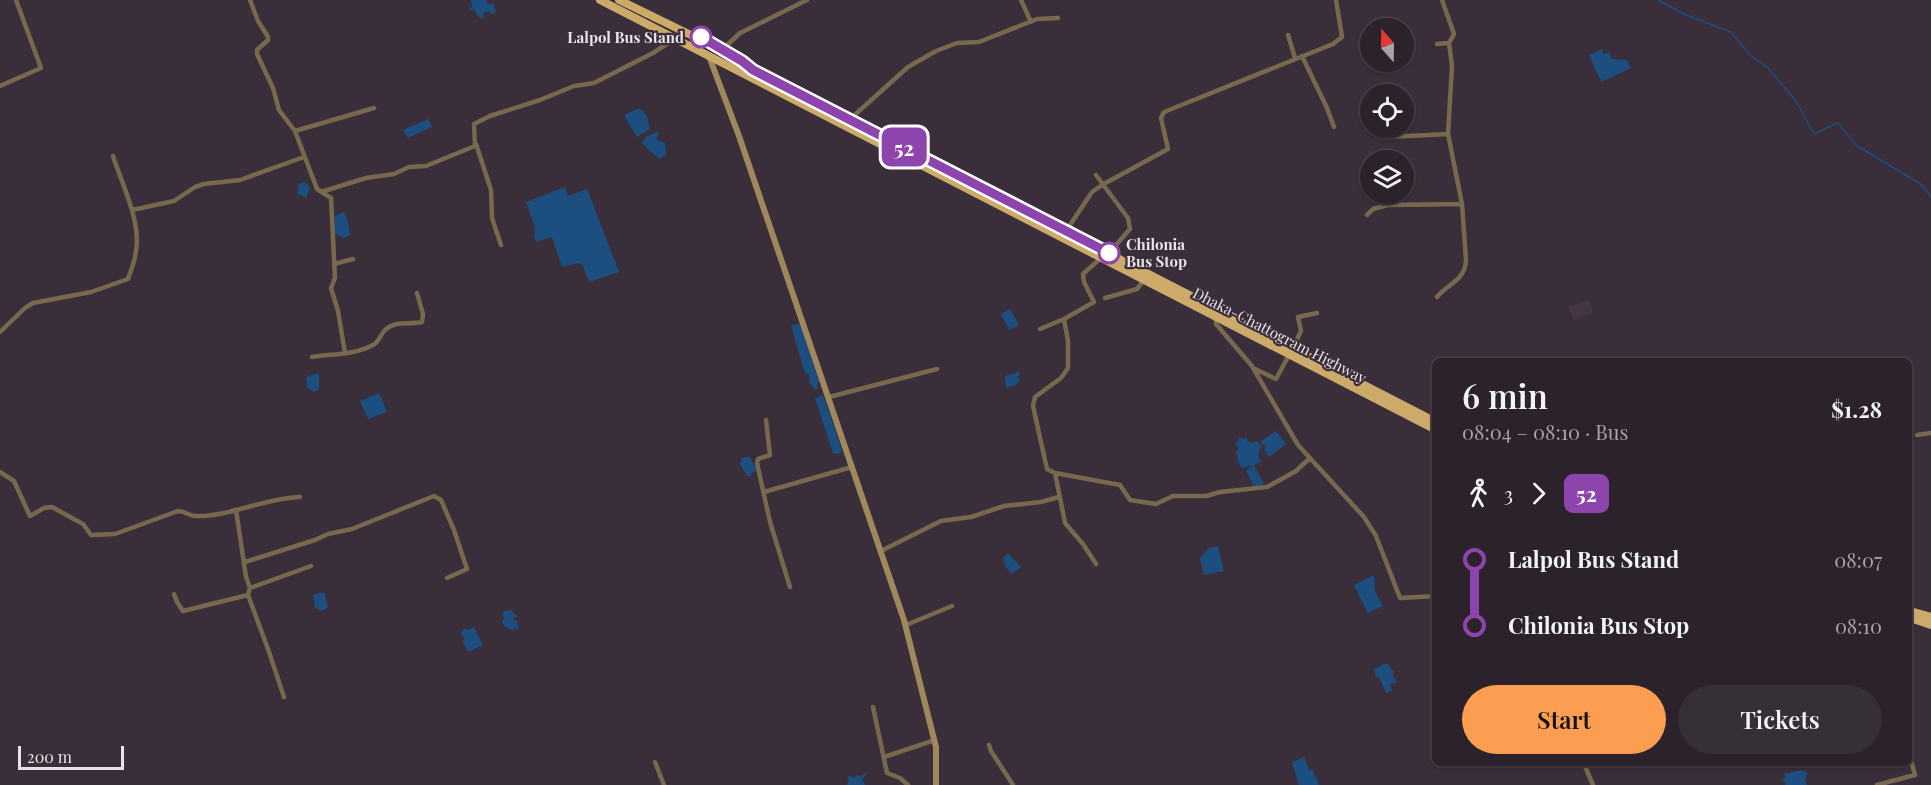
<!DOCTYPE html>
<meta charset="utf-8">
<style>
:root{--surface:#2b222b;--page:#372f37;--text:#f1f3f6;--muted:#a6a4a9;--line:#473f47;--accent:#fb9e51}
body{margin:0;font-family:"Playfair Display",serif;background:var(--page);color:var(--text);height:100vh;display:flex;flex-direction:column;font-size:22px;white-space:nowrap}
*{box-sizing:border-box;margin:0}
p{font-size:20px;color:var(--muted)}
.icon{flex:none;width:33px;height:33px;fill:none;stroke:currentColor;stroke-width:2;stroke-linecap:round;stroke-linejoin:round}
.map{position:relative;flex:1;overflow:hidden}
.side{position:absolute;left:1432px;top:358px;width:480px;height:408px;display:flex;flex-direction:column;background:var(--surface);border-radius:9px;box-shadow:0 2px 4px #0004,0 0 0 2px var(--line)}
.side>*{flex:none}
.badge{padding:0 12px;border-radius:9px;font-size:21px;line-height:39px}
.needle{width:39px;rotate:340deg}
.tools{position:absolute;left:1360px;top:18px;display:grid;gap:12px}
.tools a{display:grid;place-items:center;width:54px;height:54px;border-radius:50%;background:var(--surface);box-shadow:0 2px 4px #0004,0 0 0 2px var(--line);font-size:30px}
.scale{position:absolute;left:18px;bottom:15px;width:106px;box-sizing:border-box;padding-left:6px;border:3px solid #e9e2e9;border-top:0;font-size:16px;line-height:21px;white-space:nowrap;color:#e9e2e9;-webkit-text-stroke:4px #392e39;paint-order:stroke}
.map>.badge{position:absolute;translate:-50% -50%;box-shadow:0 0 0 3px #fff}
.legs{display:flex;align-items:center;gap:9px;height:66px;padding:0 30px;font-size:20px}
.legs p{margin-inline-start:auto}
.headline{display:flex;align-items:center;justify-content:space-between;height:102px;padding:0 30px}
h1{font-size:33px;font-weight:600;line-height:45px}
.action{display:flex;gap:12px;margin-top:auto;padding:12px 30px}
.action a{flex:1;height:69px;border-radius:36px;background:var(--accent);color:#111;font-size:24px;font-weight:600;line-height:69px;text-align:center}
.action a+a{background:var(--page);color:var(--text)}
ul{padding:0 30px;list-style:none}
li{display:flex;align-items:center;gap:21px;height:66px;font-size:22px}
li i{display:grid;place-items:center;width:9px;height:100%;margin:0 8px;background:currentColor}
li i::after{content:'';width:15px;height:15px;margin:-8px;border:4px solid;border-radius:50%;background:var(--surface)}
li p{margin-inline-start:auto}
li:first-child i{background:linear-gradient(#0000 50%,currentColor 0)}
li:last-child i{background:linear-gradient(currentColor 50%,#0000 0)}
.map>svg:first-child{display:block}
.built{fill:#453646}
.water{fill:#1c4f80}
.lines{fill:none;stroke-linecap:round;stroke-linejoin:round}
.stream{stroke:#1c4f80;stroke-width:1.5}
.minor{stroke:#78694e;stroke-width:4.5}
.secondary{stroke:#a0885c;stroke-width:6}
.trunk{stroke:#ccaa6a;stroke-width:8}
.line-1-casing{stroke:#fff;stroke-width:14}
.line-1{stroke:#8e44ad;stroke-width:9}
.stop-1-dot{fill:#fff;stroke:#8e44ad;stroke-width:3}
.labels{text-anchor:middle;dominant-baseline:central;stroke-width:4.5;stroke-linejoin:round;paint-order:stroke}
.stop-label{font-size:15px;font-weight:bold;fill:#e9e2e9;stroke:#392e39;text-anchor:end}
.street-label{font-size:15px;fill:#e9e2e9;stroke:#392e39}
</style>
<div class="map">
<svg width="1931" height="785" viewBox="0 0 1931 785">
<rect width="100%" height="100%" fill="#392e39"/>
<!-- built -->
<path class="built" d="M1589 300 1593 312 1574 320 1568 307Z"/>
<!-- water -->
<path class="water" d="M471 0H486L488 5 493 3 496 12 492 14 488 11 483 13 484 17 482 18 478 17 474 9 470 11 469 8 472 7Z
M1602 49 1604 54 1609 52 1612 59 1627 60 1631 68 1601 82 1589 55Z
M639 108 646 114 650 129 637 137 625 117 626 114Z
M428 119 432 127 408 138 403 130Z
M657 132 659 134 656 139 665 143 666 155 659 159 642 143 647 136Z
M303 182 307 183 310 189 306 198 297 193V191L299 189 297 185Z
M565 187 568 196 587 189 619 272 589 282 583 266 578 263 562 267 552 237 536 242 534 237 535 228 526 202Z
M344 212 348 222 350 235 344 238 335 234V216Z
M1010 309 1019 325 1009 330 1001 314Z
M800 324 819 382 817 384 818 388 815 390 809 382V375L804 371 791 325Z
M1019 372 1020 376 1016 377 1020 379 1016 385 1006 388 1005 376Z
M317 373 319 375V390L313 392 307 387 306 377Z
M379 393 387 412 368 419 360 401Z
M823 395 842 450 839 454 833 453 815 398Z
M1276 431 1286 444 1269 457 1264 450 1266 447 1260 442Z
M1239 437 1244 439 1246 437 1248 442 1251 443 1256 441 1261 445 1258 456 1262 461 1254 465 1264 484 1254 487 1246 471 1253 465 1243 468 1240 466 1236 452 1239 449 1235 444 1239 441Z
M744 457H750L757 471 751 473V476H747L740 464 741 459Z
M1218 546 1224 571 1204 575 1200 558 1209 548Z
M1008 553 1021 567 1012 574 1005 566 1003 558Z
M1374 575 1375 591 1383 606 1368 613 1354 585Z
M324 592 328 607 322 611 315 608 313 595Z
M511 610 517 616 516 618 512 617 514 620 519 622 517 623 519 628 517 630 514 628 513 631 504 626 502 621 504 619 502 612Z
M474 627 483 645 468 652 463 642 464 637 460 634 465 628 468 630Z
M1387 663 1394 672 1393 677 1396 680 1395 683 1390 684 1392 691 1386 693 1379 677H1376L1374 669Z
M1304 757 1309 770 1312 769 1319 785H1299L1292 762Z
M1802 770 1808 773 1805 779 1807 785H1785L1786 782H1783L1782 779 1786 778 1784 774Z
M866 772V775L862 779 865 785H847L849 780 847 778 851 775 853 778 857 775 860 777Z"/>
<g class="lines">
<!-- stream -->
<path class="stream" d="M1658 0 1686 15 1731 32 1750 55 1768 68 1796 101 1814 134 1838 123 1856 145 1922 185 1931 197"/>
<!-- minor -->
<path class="minor" d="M250 0 258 21 268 37V40L257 50V54L273 88 279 110 295 131 317 189 331 198 335 278 331 288 338 311 345 353
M1021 0 1031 22
M1288 35 1295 58
M1437 44 1449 43
M723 49 740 33 807 0
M1302 56 1327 108 1334 127
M0 86 41 68 16 0
M849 120 908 67 936 51 957 43 979 42 1037 19 1058 18
M295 131 374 108
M1389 137 1448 134
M476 144 491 190 492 218 501 245
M1096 175 1128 218 1130 229 1109 253
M321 192 366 178 394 174 409 167 426 166 475 146 474 124 490 116 540 100 574 86 594 83 653 53 673 40
M132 210 174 201 195 187 204 184 240 180 304 157
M1367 215 1373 209 1388 205 1462 204
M1066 231 1092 192 1102 185 1168 149 1161 118 1164 112 1333 44 1342 37 1336 0
M1102 257 1083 274 1084 282 1094 302 1064 319 1068 341V368L1061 378 1035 397 1033 406 1047 469 1055 473 1120 485 1130 500 1156 504 1173 496H1206L1220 492 1267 487 1296 471 1310 458
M334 264 353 259
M1437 297C1448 283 1465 281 1466 260L1462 204 1448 134 1452 66 1449 43 1454 34 1442 0
M1105 298 1137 289 1144 280
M1216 316V324L1252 366 1298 445 1364 517 1376 536 1400 598 1436 596
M1040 329 1064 319
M0 332 25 308 33 303 91 292 128 279C131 270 135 261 136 251 141 221 122 184 113 156
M1292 349 1301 331 1298 317 1317 313
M312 357C331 354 355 355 373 345 379 342 380 335 385 330 395 320 410 325 422 322L423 314 417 293
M1255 369 1276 379 1289 355
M829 397 937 369
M766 420 770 455 758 459 757 463 770 522 790 587
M1917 435 1931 433
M0 472 14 481 30 516 44 508 52 507 83 524 91 535 115 534 178 511C185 511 189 516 196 516 228 517 265 498 300 497
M1055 473 1065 523 1083 544 1096 564
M764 492 852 467
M236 510 246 577 250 588 248 595 268 649 284 697
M881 551 941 521 971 517 1004 506 1041 502 1059 497
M245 562 315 540 328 534 352 529 434 496 441 500 454 530 467 569 447 578
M250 588 311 566
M174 594 177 602 183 611 248 595
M906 625 952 606
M873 707 887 773 900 778 908 785
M989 745 991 751 1013 785
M884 757 935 740
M655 762 664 785
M1584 764 1593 785
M1877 785 1915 775 1910 757"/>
<!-- secondary -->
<path class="secondary" d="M714 44 741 60
M710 59 739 136 904 620 936 747V785"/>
<!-- trunk -->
<path class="trunk" d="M600 0 1436 430
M619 0 699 39 750 69 1436 422
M1910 611 1931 617
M1910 618 1931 625"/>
</g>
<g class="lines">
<defs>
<path id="line-1" d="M701 37 742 61 753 70 1109 253"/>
</defs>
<!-- line-1 casing -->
<use href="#line-1" class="line-1-casing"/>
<!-- line-1 -->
<use href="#line-1" class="line-1"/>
</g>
<!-- markers -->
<g class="stop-1-dot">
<circle cx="701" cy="37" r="10"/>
<circle cx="1109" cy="253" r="10"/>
</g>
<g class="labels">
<!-- stop labels -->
<g class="stop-label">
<text x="684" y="37">Lalpol Bus Stand</text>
<text x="1126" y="244" text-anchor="start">Chilonia<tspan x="1126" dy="17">Bus Stop</tspan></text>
</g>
<!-- street labels -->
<g class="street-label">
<text transform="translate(1280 335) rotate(27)">Dhaka-Chattogram Highway</text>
</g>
</g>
</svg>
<div class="tools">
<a><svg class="needle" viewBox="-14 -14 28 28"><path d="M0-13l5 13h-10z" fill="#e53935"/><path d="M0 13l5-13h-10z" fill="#a6a4a9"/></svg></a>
<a><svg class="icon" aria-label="locate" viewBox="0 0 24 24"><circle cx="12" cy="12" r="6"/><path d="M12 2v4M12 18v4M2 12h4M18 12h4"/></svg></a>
<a><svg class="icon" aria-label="layers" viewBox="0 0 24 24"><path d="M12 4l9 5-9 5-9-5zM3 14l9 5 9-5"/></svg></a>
</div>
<div class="scale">200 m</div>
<b class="badge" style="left:904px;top:147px;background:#8e44ad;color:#fff">52</b>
<section class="side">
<div class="headline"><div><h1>6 min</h1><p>08:04 – 08:10 · Bus</p></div><b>$1.28</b></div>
<div class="legs"><svg class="icon" aria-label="walk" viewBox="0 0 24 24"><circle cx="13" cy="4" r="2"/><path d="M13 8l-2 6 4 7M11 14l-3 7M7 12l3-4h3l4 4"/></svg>3<svg class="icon" aria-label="forward" viewBox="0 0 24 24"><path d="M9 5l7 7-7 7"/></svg><b class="badge" style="background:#8e44ad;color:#fff">52</b></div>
<ul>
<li><i style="color:#8e44ad"></i><b>Lalpol Bus Stand</b><p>08:07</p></li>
<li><i style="color:#8e44ad"></i><b>Chilonia Bus Stop</b><p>08:10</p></li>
</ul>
<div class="action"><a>Start</a><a>Tickets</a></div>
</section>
</div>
